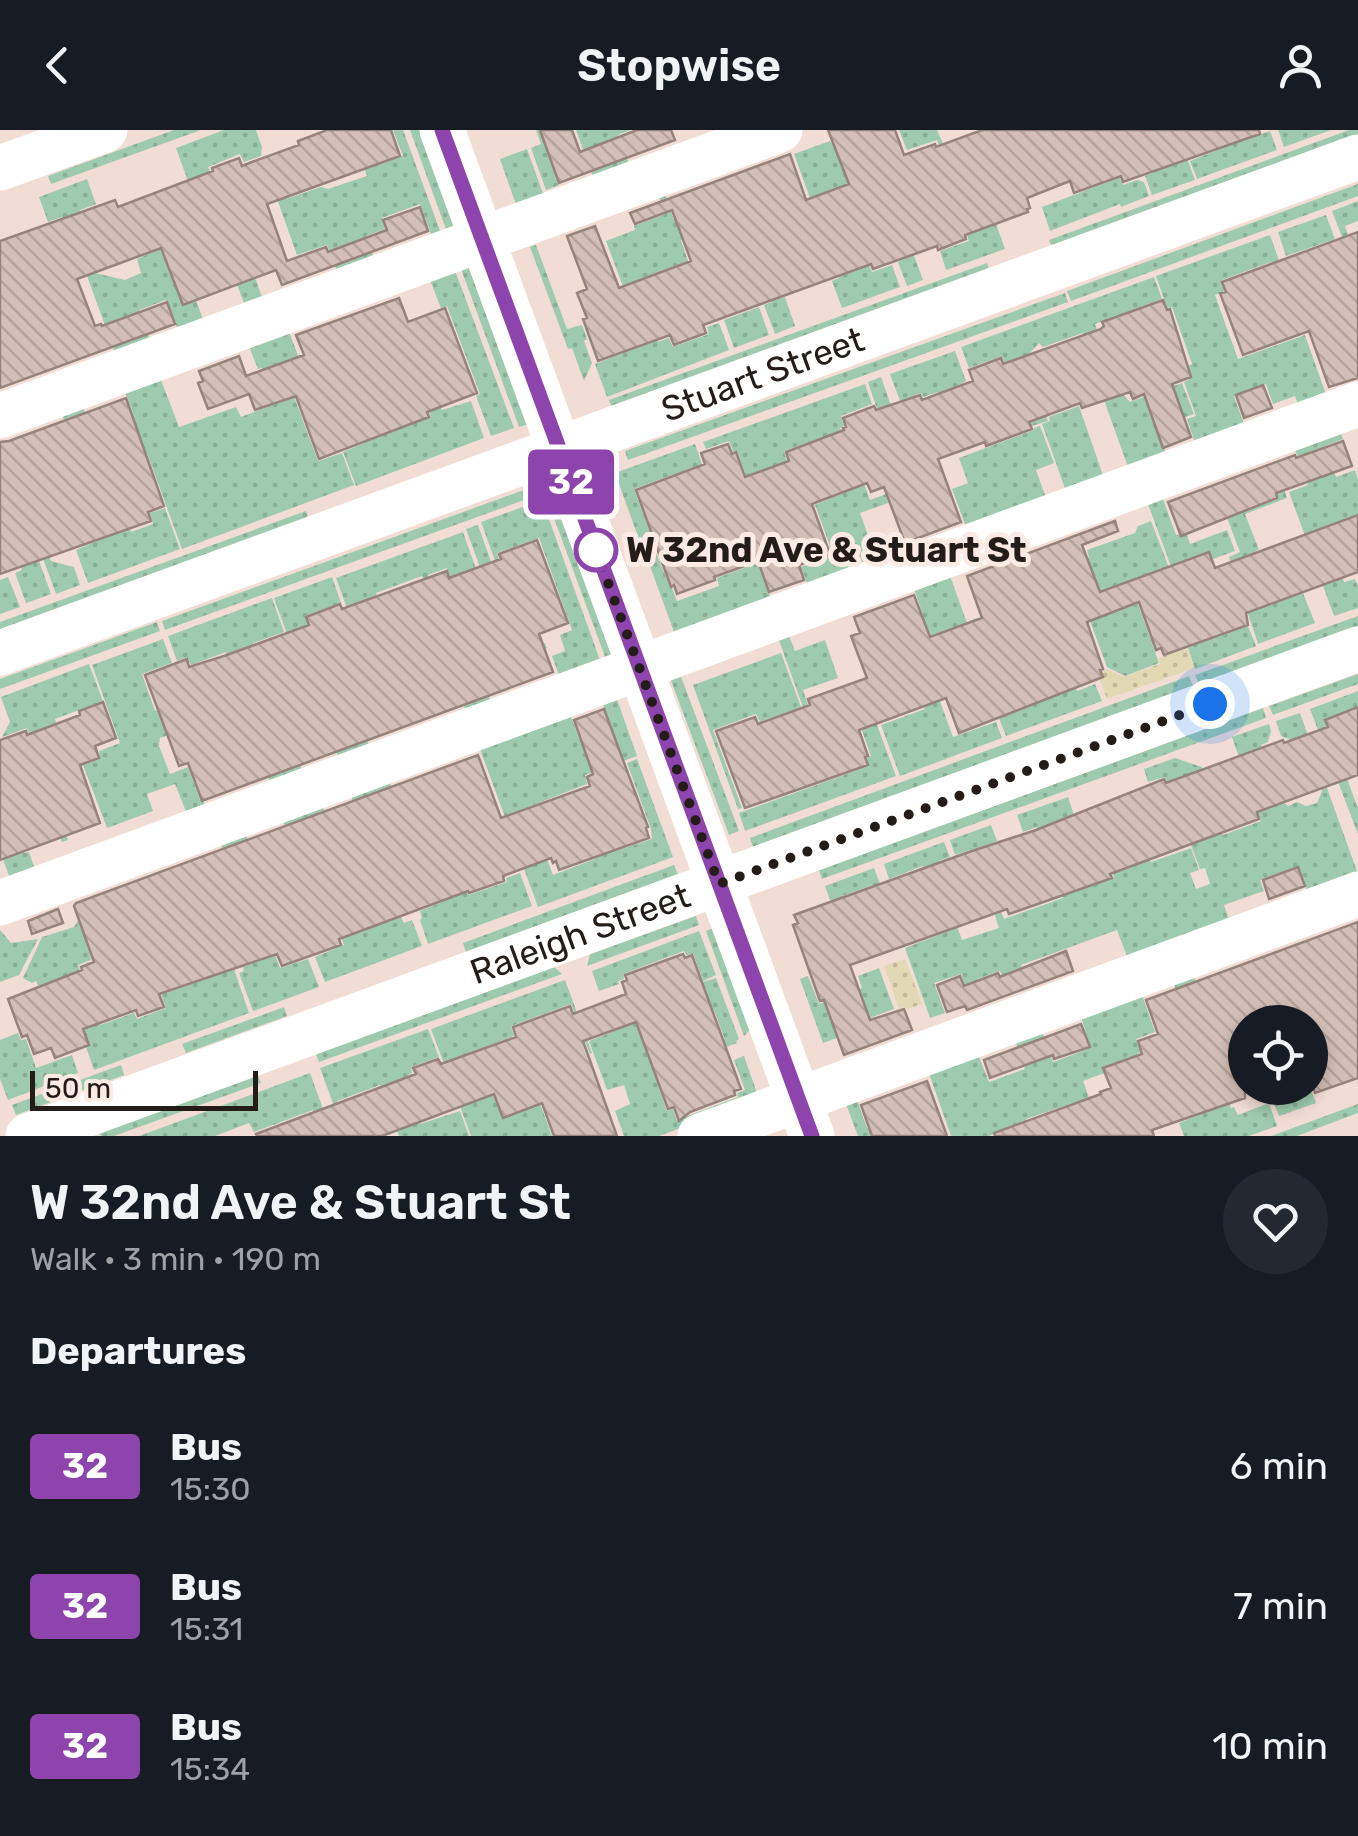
<!DOCTYPE html>
<meta charset="utf-8">
<style>
:root{--surface:#171b24;--page:#242831;--text:#f1f3f6;--muted:#9ea1a6}
body{margin:0;font-family:Rubik,sans-serif;background:var(--page);color:var(--text);height:100vh;display:flex;flex-direction:column;font-size:38px;white-space:nowrap}
*{box-sizing:border-box;margin:0}
p{font-size:32px;color:var(--muted)}
.icon{flex:none;width:55px;height:55px;fill:none;stroke:currentColor;stroke-width:2;stroke-linecap:round;stroke-linejoin:round}
.map{position:relative;height:1006px;overflow:hidden}
.details{display:flex;flex-direction:column;background:var(--surface);flex:1}
.details>*{flex:none}
.badge{padding:0 20px;border-radius:8px;font-size:35px;line-height:65px}
.fabs{position:absolute;left:1228px;top:875px;display:grid;gap:20px}
.fabs a{display:grid;place-items:center;width:100px;height:100px;border-radius:50%;background:var(--surface);box-shadow:0 5px 15px #0003;font-size:50px}
.scale{position:absolute;left:30px;bottom:25px;width:228px;box-sizing:border-box;padding-left:10px;border:5px solid #231c19;border-top:0;font-size:28px;line-height:35px;white-space:nowrap;color:#231c19;-webkit-text-stroke:8px #fcebe4;paint-order:stroke}
.you{position:absolute;width:50px;height:50px;margin:-25px;border:8px solid #fff;border-radius:50%;background:#1a73e8;box-shadow:0 0 0 15px #1a73e833}
.map>.badge{position:absolute;translate:-50% -50%;box-shadow:0 0 0 5px #fff}
h2{padding:0 30px;font-size:38px;line-height:90px}
.round{display:grid;place-items:center;flex:none;width:105px;height:105px;border-radius:52px;background:var(--page)}
.headline{display:flex;align-items:center;justify-content:space-between;height:170px;padding:0 30px}
h1{font-size:48px;font-weight:600;line-height:75px}
ul{padding:0;list-style:none}
li{display:flex;align-items:center;gap:30px;height:140px;padding:0 30px}
li div{flex:1}
li b{display:block;font-size:38px}
li em{font-style:normal}
li .badge{min-width:110px;font-weight:700;text-align:center}
header{display:flex;justify-content:space-between;align-items:center;height:130px;padding:0 30px;background:var(--surface);font-size:45px;font-weight:600}
.map>svg:first-child{display:block}
.grass{fill:url(#grass-dots)}
.sand{fill:url(#sand-dots)}
.building{fill:url(#building-back-hatch);stroke:#96837b;stroke-width:2.5}
.lines{fill:none;stroke-linecap:round;stroke-linejoin:round}
.minor{stroke:#fff;stroke-width:45}
.line-casing{stroke:#fff;stroke-width:22}
.line{stroke:#8e44ad;stroke-width:15}
.walk{stroke:#231c19;stroke-width:10;stroke-dasharray:0 18}
.stop-dot{fill:#fff;stroke:#8e44ad;stroke-width:5}
.labels{text-anchor:middle;dominant-baseline:central;stroke-width:10;stroke-linejoin:round;paint-order:stroke}
.street-label{font-size:35px;fill:#231c19;stroke:#fcebe4}
.stop-label{font-size:35px;font-weight:bold;fill:#231c19;stroke:#fcebe4;text-anchor:start}
</style>
<header><svg class="icon" aria-label="back" viewBox="0 0 24 24"><path d="M15 5l-7 7 7 7"/></svg>Stopwise<svg class="icon" aria-label="person" viewBox="0 0 24 24"><circle cx="12" cy="8" r="4"/><path d="M4 21q1-7 8-7t8 7"/></svg></header>
<div class="map">
<svg width="1358" height="1006" viewBox="0 0 1358 1006">
<defs>
<pattern id="grass-dots" width="8" height="8" patternUnits="userSpaceOnUse" patternTransform="scale(2.5)"><rect width="8" height="8" fill="#9ecbaf"/><path d="M2 2h.1M6 6h.1" fill="none" stroke="#88ae96" stroke-width="1.8" stroke-linecap="round"/></pattern>
<pattern id="sand-dots" width="8" height="8" patternUnits="userSpaceOnUse" patternTransform="scale(2.5)"><rect width="8" height="8" fill="#e2d8b4"/><path d="M2 2h.1M6 6h.1" fill="none" stroke="#c2b99a" stroke-width="1.8" stroke-linecap="round"/></pattern>
<pattern id="building-back-hatch" width="6" height="6" patternUnits="userSpaceOnUse" patternTransform="scale(2.5)"><rect width="6" height="6" fill="#d3bfb7"/><path d="M-1 5l2 2M0 0l6 6M5-1l2 2" fill="none" stroke="#b5a49d"/></pattern>
</defs>
<rect width="100%" height="100%" fill="#f2ddd5"/>
<!-- grass -->
<path class="grass" d="M174 0H201L51 54 48 46Z
M224 0H256L262 17 261 26 244 32 240 24 208 37 247 124 263 170 245 176 224 119 205 98 176 18Z
M393 0H403L443 109 434 112 420 74 382 88 385 99 366 106 374 128 340 149 327 115 297 125 276 66 283 63 286 69 321 57 328 59 367 46 365 40 403 26Z
M410 0H423L457 95 448 105Z
M536 0H561L554 16 546 19 559 55 546 60 531 18 541 14Z
M576 0H631L618 5 629 34 593 47Z
M899 0H937L944 16 995 91 1005 119 946 140 940 121 969 111 965 99 968 97 937 10 907 20Z
M1247 0 1250 8 1270 1 1277 20 1197 49 1190 31 1223 18 1219 7Z
M1278 0H1331L1284 17Z
M1349 0H1358V8L1053 120 1049 110Z
M860 4 872 12 923 150 907 156 898 132 905 128 878 53 868 46 836 58 849 93 854 92 872 142 892 135 900 157 842 178 832 151 839 148 794 24 830 11 832 14Z
M527 19 545 69 526 76 515 72 500 29Z
M1184 20 1195 50 1152 65 1145 46 1153 43 1149 33Z
M1102 35 1119 46 1123 55 1137 50 1144 52 1149 66 1121 77 1120 74 1050 101 1042 77 1108 52Z
M87 49 96 74 80 80 84 91 66 97 62 87 48 92 39 67Z
M1358 54V66L1071 171 1067 161Z
M663 59 674 90 697 82 704 100 681 110 688 131 635 151 656 208 644 213 606 111 635 100 634 96 665 84 657 61Z
M1358 71V91L1345 96 1348 105 1342 107 1332 81Z
M1326 85 1335 109 1286 126 1278 102Z
M748 95 775 170 785 167 795 196 775 204 764 175 772 172 744 97Z
M151 97 164 129 199 117 195 168 205 194 177 197 166 170 139 180 150 210 115 223 74 110 82 107 95 143 125 150 141 143 137 129 146 125 138 102Z
M1270 105 1282 139 1275 142 1271 132 1222 150 1225 161 1215 165 1238 229 1305 205 1329 273 1301 283 1295 266 1273 274 1266 254 1234 266 1248 305 1194 310 1187 289 1196 286 1184 252 1189 250 1185 237 1192 234 1172 177 1167 178 1156 146Z
M536 115 567 199 582 195 587 209 584 211 592 233 584 251 572 218 568 219 530 117Z
M467 124 529 294 519 297 457 128Z
M451 130 514 298 491 306 476 266 480 264 447 176 441 178 426 140Z
M987 133 990 142 613 280 609 270Z
M1154 147 1162 169 1095 194 1119 260 1130 272 1182 253 1194 284 1157 297 1166 323 1132 348 1096 248 1099 246 1083 203 1043 217 1039 213 1021 233 1037 262 1048 291 1032 296 1011 236 1006 237 1002 226 969 238 961 217Z
M1065 163 1068 172 628 330 625 321Z
M759 177 769 205 734 218 724 190Z
M719 193 729 220 607 267 595 234 657 210 658 212 669 208 673 217 709 204 707 197Z
M286 194 309 254 292 261 318 331 342 323 354 355 182 419 147 323 84 345 59 276 80 268 92 302 134 286 121 250 156 237 179 297 236 277 241 287 275 274 262 238 258 239 246 209Z
M330 217 361 242 384 305 431 287 407 226 424 231 442 280 471 271 484 308 356 356 343 322 365 313Z
M955 221 966 251 961 254 968 271H942L938 262 923 267 921 263 900 271 890 244Z
M881 247 912 335 879 285 868 252Z
M865 254 872 274 841 286 844 296 840 298 859 351H863L870 370 902 358 891 372 860 383 880 439 811 464 801 437 833 424 815 375 844 363 823 307 784 321 787 331 777 335 780 345 750 356 737 321 733 322 729 311 706 319 703 312Z
M1079 276 1106 354 1068 367 1042 294 1050 291 1049 287Z
M1338 294 1343 309 1325 316 1336 347 1355 340 1358 350V384L1324 397 1344 452 1355 449 1358 456V478L1334 486 1289 362 1308 355 1292 311Z
M1040 296 1054 333 1036 340 1049 376 969 405 952 359 968 353 959 328 1034 300V298Z
M695 314 702 334 634 359 650 402 715 379 716 384 640 412 615 343Z
M108 340 131 402 153 394 150 383 165 378 180 419 88 453 76 420 97 411 73 347Z
M1281 350 1287 368 1245 384 1259 420 1255 421 1261 439 1283 460 1286 469 1303 463 1315 493 1258 514 1229 427 1240 422 1221 372Z
M535 356 538 365 165 500 162 491Z
M557 365 616 526 608 535 547 369Z
M1145 366 1163 369 1176 405 1186 402 1190 414 1227 400 1235 421 1199 434 1214 500 1218 507 1248 496 1256 516 1195 539 1188 518 1193 516 1176 450Z
M28 369 51 431 74 437 80 455 56 464 22 372Z
M542 370 604 541 563 556 552 526 565 521 560 505 572 500 539 408 497 423 503 441 499 442 481 392Z
M306 381 309 391 0 503V492Z
M1151 391 1173 448 1168 450 1162 438 1106 459 1115 482 1138 474 1159 533 1125 546 1107 537 1080 464 975 506 969 491 1033 468 1026 449 1089 427 1087 420 1135 403 1138 396Z
M478 395 505 471 519 522 545 513 547 518 480 542 490 570 465 579 438 506 509 517 466 399Z
M463 402 490 479 487 480 471 439 450 447 447 438 428 445 440 481 435 483 422 446 376 463 389 500 348 481 336 448Z
M35 420 51 464 26 473 15 443 22 440 18 426Z
M656 422 670 458H672L677 471 719 456 717 448 749 436V432L756 430 770 466 678 513 646 425Z
M948 440 968 496 950 503 948 499 912 512 933 552 953 607 996 592 1002 608 900 646 881 595 925 579 895 496 923 485 912 453Z
M8 447 20 477 0 484V450Z
M332 447 341 473 305 486 330 553 360 589 370 618 339 629 324 589 312 574 274 468Z
M272 468 284 502 253 513 302 640 270 652 259 623 254 599 226 522 191 535 187 527 177 531 168 506Z
M1358 486V496L1199 554 1195 545Z
M157 492 160 501 0 559V549Z
M786 498 795 521 825 510 838 548 803 560 809 578 804 580 776 502Z
M163 509 172 533 142 544 155 581 159 580 168 605 160 608 159 616 170 644 188 637 200 670H203L207 683 189 689 175 654 147 664 153 681 107 698 83 635 100 629 99 621 120 613 92 535Z
M781 523 804 585 794 588 790 581 760 592 756 584 713 600 742 678 738 679 693 555Z
M89 534 103 571 55 589 61 607 55 676 68 710 62 712 49 680 14 693 24 723 29 722 37 745 12 754 0 721 41 636 27 598 2 607 10 592 1 567Z
M677 536 739 701 729 705 667 540Z
M1358 544V554L1273 585 1269 576Z
M1189 546 1193 556 753 717 750 708Z
M1074 553 1077 561 1095 554 1102 571 1006 606 997 583 1023 578 1054 567 1053 561Z
M613 558 637 626 585 645 587 654 528 677 553 745 595 729 571 663 589 656 609 712 612 711 616 721 652 709 651 699 627 633 637 629 673 727 538 777 477 611 568 578 579 609 611 598 599 563Z
M1358 561V577L1325 590 1358 678V704L1310 579Z
M1263 578 1266 588 822 749 819 740Z
M1300 583 1358 744 1309 765 1300 740 1281 746 1279 743 1260 750 1264 761 1224 775 1232 799 1130 834 1117 800 1021 835 1024 845 1004 852 1000 841 977 849 984 870 972 874 961 844 934 853 945 883 930 888 905 818 951 800 930 742 926 743 923 736 889 749 884 734 944 712 950 727 939 731 942 741 938 743 962 810 999 798 995 785 1001 782 1004 789 1063 768 1037 697 1023 702 1017 685 1068 667 1074 685 1064 688 1088 757 1114 748 1113 743 1148 726 1151 732 1191 718 1199 740 1190 743 1196 759 1210 754 1205 738 1200 739 1165 647 1148 652 1144 639 1175 628 1202 637 1206 647 1202 649 1223 705 1261 691 1232 607 1269 594 1271 601 1268 612 1261 615 1283 672 1288 676 1297 672 1306 676 1317 673 1322 661 1303 611 1291 615 1289 609 1281 606 1276 591Z
M874 587 896 646 745 701 739 683 869 636 867 628 871 626 859 592Z
M388 647 399 677 442 696 468 765 507 752 506 748 520 743 532 776 428 814 420 790 422 788 420 781 440 773 416 709 372 725 349 661Z
M322 675 335 710 346 761 360 801 401 787 404 793 412 790 422 816 325 852 315 827 344 815 317 741 299 736 283 690Z
M991 695 997 711 980 718 1002 780 970 720 955 725 950 710Z
M238 697 250 711 249 755 280 838 308 829 319 857 253 881 239 843 244 841 243 837 264 829 217 704Z
M674 735 678 744 466 822 463 813Z
M874 738 881 756 875 758 873 755 842 766V769L831 773 825 756Z
M81 786 119 811 89 822 91 830 78 835 100 895 134 883 137 889 166 878 144 817 149 812 167 863 234 839 249 883 94 940 86 917 90 915 83 897 65 896 49 852 38 856 36 851 32 853 23 848 42 807 74 797Z
M696 786 699 795 587 836 590 824Z
M713 798 753 896 744 906 706 801Z
M0 800 11 813 38 809 19 845 0 852Z
M699 801 716 845 703 851 693 823 687 825 684 821 623 844 624 849 618 851 619 854 599 861 592 841Z
M554 837 562 844 319 932 316 924Z
M879 838 894 879 835 901 837 908 823 913 800 849 808 846 819 874 862 858 858 846Z
M1194 847 1206 880 1210 921 1231 978 1234 977 1238 985 1269 973 1277 996 1249 1006H1184L1179 993 1215 979C1200 938 1189 895 1174 854Z
M716 848 739 909 736 911 737 913 660 941 725 910 714 880 642 910 649 930 654 929 664 956 659 959 667 981 673 979 677 990 738 967 737 963 745 960 734 930 744 926 759 969 659 1006H624L615 981 630 974 624 955 607 960 589 911 610 903 603 882Z
M565 850 592 923 590 924 571 874 511 896 514 906 477 920 503 988 528 979 525 969 537 965 552 1006H471L431 899Z
M1140 859 1155 902 1136 909 1141 922 1137 924 1150 958 1110 941 1083 951 1098 992 1082 997 1073 973 1026 989 1032 1006 1006 1000 989 1006H951L926 935 975 917 989 952 1025 939 1013 904 1039 894 1053 932 1091 918 1079 881Z
M284 877 287 886 186 923 182 914Z
M428 899 439 927 411 937 412 943 408 945V948L404 950 420 994 460 981 469 1006H399L380 955 337 971 344 990 345 1006 320 938Z
M18 903 21 910 26 909 36 938 72 925 78 943 8 970 0 949V910Z
M121 935 124 945 16 985 12 975Z
M310 943 333 1006H324L313 980 254 1002 249 993 215 1006H139Z
M258 945 261 953 114 1006H101L99 1003Z
M1268 958H1282L1286 968 1311 959 1316 973 1279 986Z
M843 966 856 967 867 998 876 995 882 1006H858Z
M1358 974V983L1297 1006H1271Z"/>
<!-- sand -->
<path class="sand" d="M1187 518 1194 538 1107 569 1100 549 1104 548 1101 541 1107 539 1124 547 1160 534 1159 528Z
M905 829 922 874 907 879 905 876 899 879 884 836Z"/>
<!-- building -->
<path class="building" d="M327 0H391L400 26 267 74 287 131 326 117 328 122 387 100 383 90 420 77 428 101 282 155 276 140 183 175 161 118 77 149 95 196 101 194 102 196 167 172 175 194 0 258V111L115 70 118 77 213 41 212 38 239 28 242 36 252 32 299 15 298 11Z
M540 0H572L580 22 637 0H671L675 10 559 53Z
M828 0H895L904 25 935 14 936 17 982 0H1259L1260 4 1123 52 1121 46 1074 63 1070 51 1027 68 1030 78 1027 79 1028 82 965 105 966 109 938 120 937 116 873 139 871 134 703 195 706 203 674 215 670 205 598 231 583 189 587 188 577 163 587 159 567 106 595 96 619 158 691 131 672 80 635 94 630 83 790 24 806 70 849 54Z
M1358 102V248L1329 257 1309 201 1243 225 1220 163 1226 162 1222 152Z
M399 168 408 192 445 178 477 263 427 282 429 287 319 329 296 266 255 280 249 264 208 279 198 253 203 251 199 241 239 226 246 246 304 225 296 205Z
M1163 170 1167 180 1170 179 1191 247 1172 254 1191 307 1163 318 1144 264 1133 269 1130 262 1082 278 1080 273 1029 292 1032 299 986 316 985 312 938 329 961 392 905 413 884 357 871 362 867 353 812 374 830 424 799 435 804 450 769 462 758 431 714 447 715 450 677 464 674 455 671 457 636 360 705 334 701 323 728 314 732 324 736 322 745 347 789 331 786 322 844 300 843 298 846 297 843 288 874 276 876 280 920 265 922 270 973 251 969 240 1001 228 1003 234 1101 199 1104 196 1102 192Z
M1263 255 1272 278 1244 288 1236 265Z
M126 268 164 376 148 382 151 391 0 444V312L9 311Z
M1343 311 1352 336 1276 363 1277 368 1181 406 1168 372 1295 325 1296 328Z
M1358 385V442L1246 483 1248 495 1164 525 1161 518 1156 520 1139 472 1087 492 1103 539 1100 540 1103 547 959 603 946 568 859 600 868 626 865 627 868 635 745 678 716 601 755 587 758 594 810 575 808 569 867 548 851 506 860 503 854 487 914 465 930 507 982 488 967 446 1115 391 1118 401 1082 415 1100 462 1209 422 1215 438Z
M537 410 568 493 539 504 553 542 202 671 188 633 179 636 145 545 187 529 189 537 224 526 309 495 306 487 340 474 342 479 447 441 449 448 501 429 499 424Z
M103 572 116 608 95 616 99 628 80 635 100 693 0 730V610L26 601 27 605 80 585 79 581Z
M1358 577V645L1257 682 1259 689 1110 744 1112 748 1009 784 1007 779 850 835 870 890 904 879 912 900 844 925 824 870 820 871 793 795 798 793 794 785 969 722 1036 700 1164 649 1166 653 1283 610 1284 613 1328 597 1325 590Z
M604 579 648 697 646 698 649 708 559 740 556 731 553 733 551 728 503 746 504 751 469 763 468 761 339 809 341 815 282 836 277 824 159 864 164 877 138 886 136 880 83 899 89 915 55 928 51 918 34 924 27 905 22 907 8 869 82 840 81 837 94 832 74 776 76 773 478 625 501 688 590 656 587 647 593 644 574 590Z
M1298 737 1305 756 1269 769 1263 750Z
M58 779 63 793 32 804 28 791Z
M1358 792V948L1315 963 1310 948V892H1245V968L1152 1000 1154 1006H995L994 1003 1101 964 1100 962 1111 958 1103 938 1142 924 1138 911 1158 904 1146 870Z
M1066 821 1073 841 967 880 965 876 947 882 937 855 960 846 964 856 998 843 1000 847Z
M683 824 685 828 692 825 741 959 734 961 735 965 690 982 679 991 674 977 668 979 636 892 583 911 617 1006H554L542 973 503 988 494 964 382 1006H257L256 1004 416 944 413 938 438 929 441 934 516 907 513 897 570 876 573 884 626 864 622 852 627 850 625 845Z
M1081 894 1090 917 1054 929 1053 925 990 948 984 930Z
M927 951 947 1006H872L861 975Z"/>
<g class="lines">
<!-- minor -->
<g class="minor">
<path d="M442 0 812 1006"/>
<path d="M0 38 105 0"/>
<path d="M0 286 780 0"/>
<path id="s1" d="M0 523 1358 27"/>
<path d="M0 773 1358 274"/>
<path id="s2" d="M28 1006 1358 519"/>
<path d="M700 1006 1358 764"/>
</g>
</g>
<g class="lines">
<defs>
<path id="line" d="M442 0 812 1006"/>
</defs>
<!-- line casing -->
<use href="#line" class="line-casing"/>
<!-- line -->
<use href="#line" class="line"/>
<!-- walk -->
<path class="walk" d="M596 420 719 754 1210 574"/>
</g>
<!-- markers -->
<circle class="stop-dot" cx="596" cy="420" r="20"/>
<g class="labels">
<!-- street labels -->
<g class="street-label">
<text stroke="none"><textPath href="#s1" startOffset="812">Stuart Street</textPath></text>
<text stroke="none"><textPath href="#s2" startOffset="588">Raleigh Street</textPath></text>
</g>
<!-- stop labels -->
<g class="stop-label">
<text x="626" y="420">W 32nd Ave &amp; Stuart St</text>
</g>
</g>
</svg>
<div class="fabs">
<a><svg class="icon" aria-label="locate" viewBox="0 0 24 24"><circle cx="12" cy="12" r="6"/><path d="M12 2v4M12 18v4M2 12h4M18 12h4"/></svg></a>
</div>
<div class="scale">50 m</div>
<div class="you" style="left:1210px;top:574px"></div>
<b class="badge" style="left:571px;top:352px;background:#8e44ad;color:#fff">32</b>
</div>
<section class="details">
<div class="headline"><div><h1>W 32nd Ave &amp; Stuart St</h1><p>Walk · 3 min · 190 m</p></div><a class="round"><svg class="icon" aria-label="heart" viewBox="0 0 24 24"><path d="M12 20l-8-8c-3-5 5-10 8-4 3-6 11-1 8 4z"/></svg></a></div>
<h2>Departures</h2>
<ul>
<li><span class="badge" style="background:#8e44ad;color:#fff">32</span><div><b>Bus</b><p>15:30</p></div><em>6 min</em></li>
<li><span class="badge" style="background:#8e44ad;color:#fff">32</span><div><b>Bus</b><p>15:31</p></div><em>7 min</em></li>
<li><span class="badge" style="background:#8e44ad;color:#fff">32</span><div><b>Bus</b><p>15:34</p></div><em>10 min</em></li>
</ul>
</section>
